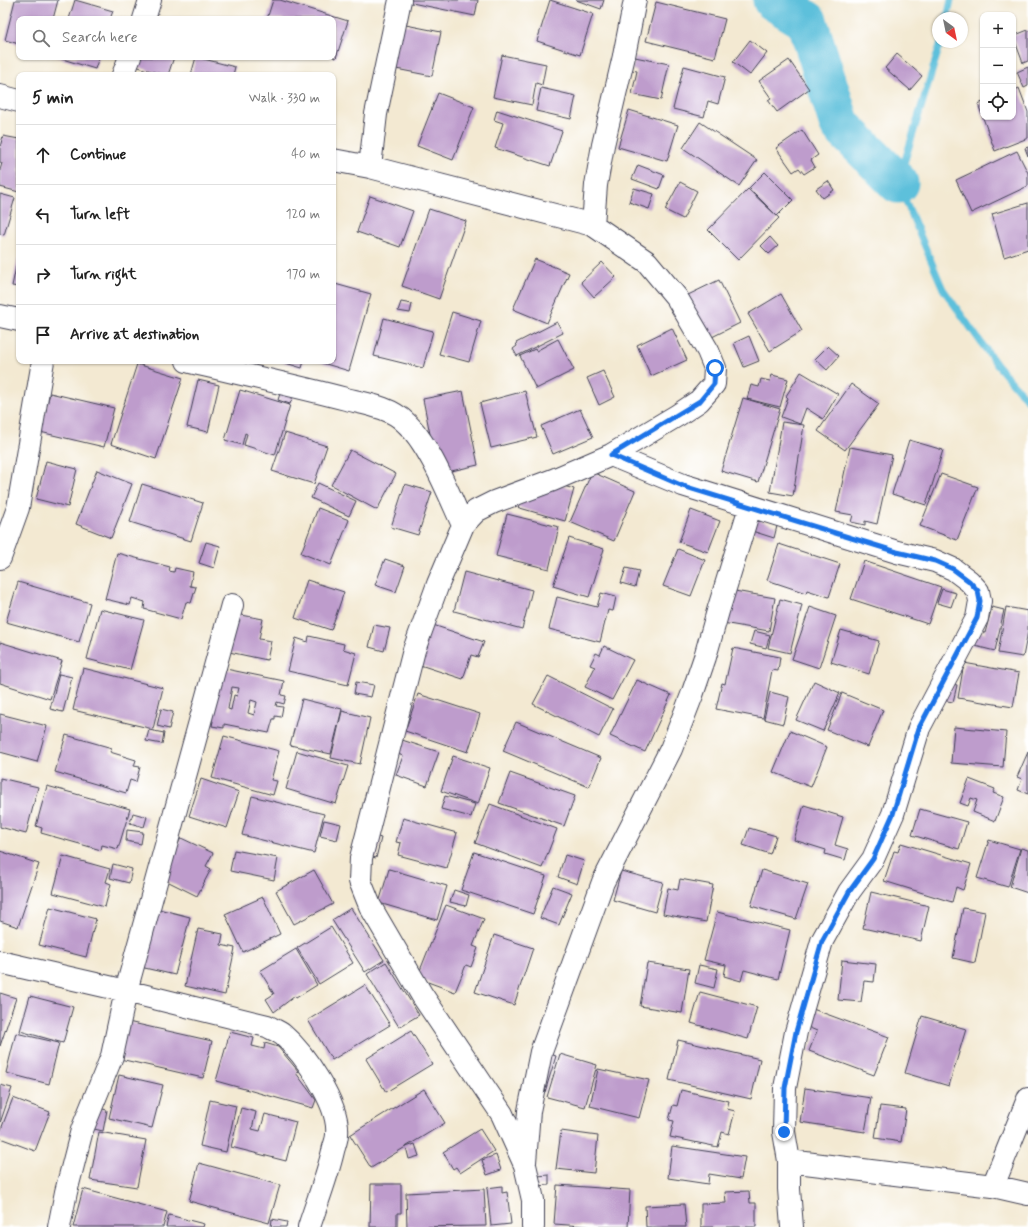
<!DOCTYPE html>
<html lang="en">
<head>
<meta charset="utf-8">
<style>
  body { margin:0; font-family:Mynerve,sans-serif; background:#f2f2f2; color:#222 }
  .controls { position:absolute; right:12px; top:12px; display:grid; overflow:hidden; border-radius:8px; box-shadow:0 1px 3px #0004 }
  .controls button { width:36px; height:36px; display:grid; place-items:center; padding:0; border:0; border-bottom:1px solid #e0e0e0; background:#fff; color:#222; font:20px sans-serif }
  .compass { position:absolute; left:932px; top:12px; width:36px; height:36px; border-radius:50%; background:#fff; box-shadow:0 1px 3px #0004; rotate:147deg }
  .stop { position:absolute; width:12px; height:12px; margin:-9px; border:3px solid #1a73e8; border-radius:50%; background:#fff }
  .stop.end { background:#1a73e8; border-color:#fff; box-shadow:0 1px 4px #0008 }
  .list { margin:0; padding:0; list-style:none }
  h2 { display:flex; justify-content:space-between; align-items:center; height:52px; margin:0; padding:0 16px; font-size:17px }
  h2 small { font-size:13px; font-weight:400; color:#767676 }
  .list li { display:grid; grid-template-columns:26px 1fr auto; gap:12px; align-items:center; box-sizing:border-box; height:60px; padding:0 16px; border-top:1px solid #e0e0e0 }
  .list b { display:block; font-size:15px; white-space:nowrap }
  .list em { font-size:13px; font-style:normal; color:#767676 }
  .icon { flex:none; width:22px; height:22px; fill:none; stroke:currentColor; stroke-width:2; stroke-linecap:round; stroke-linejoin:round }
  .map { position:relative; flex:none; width:1028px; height:1227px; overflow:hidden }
  .search { position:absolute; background:#fff; box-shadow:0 1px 3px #0004; left:16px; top:16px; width:320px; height:44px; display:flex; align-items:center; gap:10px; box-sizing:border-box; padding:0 14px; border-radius:8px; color:#767676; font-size:15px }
  .panel { position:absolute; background:#fff; box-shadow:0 1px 3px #0004; left:16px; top:72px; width:320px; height:292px; border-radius:8px }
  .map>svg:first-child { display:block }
</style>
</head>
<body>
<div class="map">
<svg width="1028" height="1227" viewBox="0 0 1028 1227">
  <rect width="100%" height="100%" fill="#fff"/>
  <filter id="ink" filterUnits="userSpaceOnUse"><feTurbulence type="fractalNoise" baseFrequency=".025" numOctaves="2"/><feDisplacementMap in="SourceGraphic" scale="8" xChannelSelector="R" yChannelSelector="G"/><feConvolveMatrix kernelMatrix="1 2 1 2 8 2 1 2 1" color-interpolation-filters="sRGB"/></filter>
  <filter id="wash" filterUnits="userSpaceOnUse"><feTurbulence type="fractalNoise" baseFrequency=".012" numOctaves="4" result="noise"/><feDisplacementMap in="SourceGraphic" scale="16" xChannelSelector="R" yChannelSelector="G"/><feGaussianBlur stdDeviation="0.9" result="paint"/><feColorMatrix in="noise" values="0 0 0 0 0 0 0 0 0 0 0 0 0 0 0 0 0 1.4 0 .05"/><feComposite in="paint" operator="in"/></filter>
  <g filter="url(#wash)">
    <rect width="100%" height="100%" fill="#f3e9d2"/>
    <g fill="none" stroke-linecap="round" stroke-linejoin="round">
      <!-- stream -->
      <path stroke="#5dc0db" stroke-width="7" d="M947,18L951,0
        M941,42L898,183L943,289L997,365L1028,401"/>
      <!-- river -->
      <path stroke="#5dc0db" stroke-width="41" d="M773,0L807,21L840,125L898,183"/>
    </g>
    <g id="blocks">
      <!-- building -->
      <path fill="#be9ccc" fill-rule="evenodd" d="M15,0H58L53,19H19V44L5,40Z
        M75,0L113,11L110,19H69Z
        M273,0H280L348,21L336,58L333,57V19H267Z
        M407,0H478L475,16L407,2Z
        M550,0L593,14L580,55L537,41Z
        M576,0H604L601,9Z
        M656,2L725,19L715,58L646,41Z
        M401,24L441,32L432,76L391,68Z
        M1028,30V61L1023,63L1013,36Z
        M750,40L767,53L750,75L733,62Z
        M897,54L922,76L910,90L885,68Z
        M502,55L546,64L542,85L536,83L532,105L493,97Z
        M56,57H99L95,69Z
        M135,57H174L168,75H164L132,65Z
        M196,57L235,67L233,75H191Z
        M635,57L669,64L661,100L632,94L637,71L632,70Z
        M789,60L809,89L777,112L768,100L771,98L759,81Z
        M684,66L725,77L718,104L708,101L704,117L673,109Z
        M1028,67V86L1024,88L1017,72Z
        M541,88L576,96L571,119L536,111Z
        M1019,88L1028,112V138L995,151L978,104L983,102V117H1013V91Z
        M438,93L474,107L453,160L417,146Z
        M497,110L562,131L550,166L495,148L503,123L494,120Z
        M629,110L678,125L667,161L618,147Z
        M700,122L757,160L739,186L683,148Z
        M802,130L818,155L811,160L815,167L804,174L799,168L793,172L776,148Z
        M3,136L19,139V192L0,187V170L2,163L0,162V147Z
        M1028,147V156L1025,148Z
        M1017,151L1028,173V186L971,213L956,180Z
        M638,165L664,175L659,189L632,179Z
        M765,172L793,200L777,216L749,188Z
        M828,181L834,190L823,198L816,189Z
        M680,182L697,191L683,219L665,210Z
        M634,188L654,194L649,209L629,202Z
        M748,189L779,218L738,260L708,230Z
        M0,194L15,198L4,235L0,234Z
        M370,196L413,211L400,247L357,232Z
        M1028,203V249L1004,257L992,214Z
        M429,209L466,221L439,299L402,286Z
        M770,237L778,246L769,254L761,246Z
        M18,258H19V287L12,286Z
        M535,259L569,273L547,323L513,309Z
        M602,262L616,277L594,297L581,282Z
        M719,280L740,323L708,339L688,295Z
        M335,284L371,294L349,371L316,361H333V292Z
        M781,294L802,331L770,351L748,314Z
        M401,302L412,304L410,313L398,311Z
        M452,312L481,321L469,362L439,354Z
        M384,318L433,331L423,368L374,356Z
        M557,322L563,333L517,356L513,349L517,346L516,343Z
        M672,328L687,360L651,376L637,345Z
        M749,336L759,361L744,367L734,343Z
        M558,339L574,370L536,389L520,356L535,349L536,351Z
        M828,346L839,356L827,370L815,359Z
        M279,361H304L302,368Z
        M137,364L183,378L156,459L111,444Z
        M603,371L615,397L599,405L587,378Z
        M801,372L838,394L823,419L806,408L800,424L781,417L788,398L786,396Z
        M772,375L788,379L780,407L747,399L751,385L759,387L761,379L770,381Z
        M198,380L219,385L208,432L187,427Z
        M851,384L879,404L845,450L818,431Z
        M282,387L295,391L290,404L278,400Z
        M240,390L290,405L275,455L244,445L247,434L245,433L242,445L225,440Z
        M463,391L478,465L438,474L423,399Z
        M525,391L537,437L491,448L480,403Z
        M50,393L114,408L104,447L40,432Z
        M743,398L780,409L758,482L721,471Z
        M580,409L593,437L553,454L541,426Z
        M782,422L804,425L793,496L770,492Z
        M285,433L327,446L314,484L272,471Z
        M909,440L943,450L926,505L892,494Z
        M850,447L892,455L877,524L865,521V525L851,522L853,515L836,512Z
        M350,450L396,474L377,510L331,485Z
        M46,461L77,469L68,507L36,499Z
        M97,470L132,484L111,538L76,524Z
        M592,472L635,491L614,541L570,522Z
        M941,474L978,487L957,540L920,526Z
        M540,479L574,489L565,521L513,506Z
        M318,483L356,501L349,516L311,498Z
        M142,484L203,503L191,541L130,522Z
        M405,484L432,492L418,535L391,527Z
        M318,508L349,520L331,565L301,553Z
        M691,510L720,521L708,552L679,542Z
        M507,514L559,527L549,569L496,556Z
        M756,519L777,526L774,538L752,531Z
        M569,538L604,549L589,597L553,586Z
        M206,542L220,546L214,568L199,563Z
        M779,544L840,564L829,597L807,590L806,593L767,580Z
        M678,549L705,560L691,596L663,586Z
        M117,553L170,567L169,571L174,572L175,568L193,572L190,586L196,587L191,603L186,602L181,619L144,609L145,602L132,598L130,605L105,599Z
        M385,559L405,566L396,592L375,585Z
        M864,561L941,587L928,624L851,599Z
        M626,568L639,571L635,587L621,583Z
        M464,572L532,590L522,629L454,611Z
        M307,580L344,592L331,630L295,618Z
        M18,582L90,603L79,642L6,622Z
        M723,589L775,598L769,631L717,622Z
        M942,589L956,593L951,607L937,603Z
        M601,593L616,597L613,611L608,610L600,642L549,629L557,597L597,607Z
        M780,599L802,605L790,653L768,648Z
        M810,607L836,616L819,668L792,659Z
        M992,607L1004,610L995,651L963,643L980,632L985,633Z
        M1006,607L1028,611V631L1023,657L998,653Z
        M100,609L144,620L130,670L87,659Z
        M236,614L263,619L259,639L271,641L267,660L229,652Z
        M430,624L484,642L478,657L471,655L463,679L417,664Z
        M374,625L390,628L384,651L369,647Z
        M841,630L879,641L869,674L831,662Z
        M754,631L770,635L766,648L750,644Z
        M309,636L344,644L343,649L356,653L348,685L288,671L296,638L308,642Z
        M0,642L62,661L50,699L0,683Z
        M604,646L633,660L612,700L585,687L595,667L590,665L596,653L600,655Z
        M733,648L780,657L778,671L772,670L763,718L716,709L722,683L725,684Z
        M964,663L1019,673L1013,707L958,698Z
        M83,668L163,688L153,729L73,710Z
        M221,668L284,681L281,695L286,696L284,704L277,702L276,706L283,707L281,717L275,716V719H273L269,733L224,724V728L212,726L213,721L210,720ZM232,687L239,688L237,696L234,695L231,710L228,709ZM251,700L257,702L254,715L248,713Z
        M59,674L72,677L63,712L50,709Z
        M548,676L613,709L599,737L533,704Z
        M637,680L671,695L645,752L610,736Z
        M814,681L840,693L823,731L796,720Z
        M940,681L957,685L953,702L936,699Z
        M356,682L374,685L371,697L354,694Z
        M770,692L789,697L783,724L764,719Z
        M842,693L883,710L868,747L827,730Z
        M418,694L480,714L468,752L405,731Z
        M302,699L342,709L331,754L290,745Z
        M161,709L173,712L169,729L157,726Z
        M342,711L370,718L360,764L331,758Z
        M0,714L47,726L37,762L0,752Z
        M516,722L601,758L589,787L503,751Z
        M954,727L1006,732L1003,767L951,763Z
        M149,730L164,733L162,744L146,741Z
        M790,731L827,747L811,787L773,772Z
        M66,735L112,748L110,752L136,760L134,766L140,767L136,782L130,780L126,793L55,772Z
        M224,736L279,751L271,780L277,781L273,795L212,778Z
        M402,740L439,752L427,786L396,775L403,756L398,754Z
        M297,751L348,766L336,804L286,789Z
        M1028,752V794L1018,790L1022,779L1017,777Z
        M453,756L490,768L478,804L441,791Z
        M510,773L575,796L564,826L499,803Z
        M0,778L38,787L26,834L0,827Z
        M201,779L239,792L227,828L189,816Z
        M969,779L995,789L993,793L1004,797L995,821L973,812L977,800L971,798L968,806L960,803Z
        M47,786L130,809L118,849L102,845L101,850L41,833L42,828L36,826Z
        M252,796L324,814L314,853L242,835Z
        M445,796L475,804L471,817L441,809Z
        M490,804L557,829L542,868L475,843Z
        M804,805L843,817L835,845L848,849L845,860L825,854L826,850L794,840Z
        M920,809L967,822L959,849L912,835Z
        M133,813L147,817L144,827L130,823Z
        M403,818L457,833L447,868L398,855L401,843L396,842Z
        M324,820L341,824L337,840L320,836Z
        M749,828L776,836L770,854L743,845Z
        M127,830L143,832L141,844L126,841Z
        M363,833L381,838L376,858L357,853Z
        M181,838L213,853L206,866L211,869L197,896L161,878Z
        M989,840L1020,849L1008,887L977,878Z
        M901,843L971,864L963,890L956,887L952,902L884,881L894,851L898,852Z
        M1021,848L1028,850V893L1010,887Z
        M234,850L278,858L274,880L230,871Z
        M0,851L39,864L18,927L0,921Z
        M474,852L546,876L533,914L461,890Z
        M565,855L584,861L577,884L558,877Z
        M63,856L110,869L106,882L111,884L105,907L53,893Z
        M113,864L132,869L129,883L110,878Z
        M389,869L447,886L437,920L379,903Z
        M314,870L333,904L294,924L276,891Z
        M762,870L808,884L796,919L751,906Z
        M621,871L663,882L655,912L613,900Z
        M680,879L713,885L706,922L663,914L668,888L678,890Z
        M553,886L572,893L559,925L540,918Z
        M454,890L469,895L466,906L450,902Z
        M871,892L929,906L921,941L863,928Z
        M263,897L280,934L243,952L225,914Z
        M446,905L484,919L473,946L478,948L471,967L466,965L455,992L417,978Z
        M50,907L96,919L86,957L39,945Z
        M151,907L190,917L175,975L136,966Z
        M351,908L384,960L365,972L332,920Z
        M963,908L985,912L975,963L953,958Z
        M717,912L790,930L778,979L744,970L741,981L724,976L726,965L704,960Z
        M331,927L353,963L319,984L297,948Z
        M198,929L223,934L221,945L235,948L225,995L185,986Z
        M494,935L533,948L514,1005L475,992Z
        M296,949L317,985L296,998L295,996L274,1012L266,999L274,994L260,971Z
        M842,960L876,964L874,982L864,981L861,1002L838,1000Z
        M386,962L419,1015L399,1027L367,974Z
        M647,963L689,969L682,1013L640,1006Z
        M699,965L718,969L714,988L695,983Z
        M365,985L390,1025L332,1060L308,1020Z
        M700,992L757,1007L748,1039L691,1023Z
        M0,993L16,998L0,1046Z
        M30,996L73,1007L63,1043L20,1031Z
        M810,1008L889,1037L874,1075L809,1051L817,1031L803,1025Z
        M922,1016L966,1029L949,1086L905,1073Z
        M128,1022L212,1041L203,1078L120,1059Z
        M411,1031L432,1064L386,1092L366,1059Z
        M230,1032L254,1038L252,1046L264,1049L265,1043L278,1047L299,1072L296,1073L316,1100L313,1108L216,1081Z
        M16,1033L59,1043L49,1084L6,1073Z
        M678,1040L760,1059L751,1099L669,1080Z
        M540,1051L556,1056L545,1092L529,1087Z
        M560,1054L597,1065L585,1107L547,1097Z
        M598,1069L649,1080L639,1118L590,1106Z
        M119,1075L163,1085L152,1128L109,1118Z
        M0,1085L12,1088L0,1123Z
        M805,1088L871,1098L865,1132L800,1122Z
        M424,1089L445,1123L371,1168L350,1135Z
        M681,1090L729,1101L727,1109L735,1111L729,1134L722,1132L718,1147L670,1137L674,1121L669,1120L673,1105L677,1106Z
        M13,1098L50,1112L35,1151L0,1138V1132Z
        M210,1100L236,1106L226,1152L200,1146Z
        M90,1106L107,1110L103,1131L85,1127Z
        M880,1106L906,1109L901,1142L875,1138Z
        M241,1108L256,1112L252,1129L260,1131L265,1114L296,1122L286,1161L231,1147Z
        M480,1129L494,1151L460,1173L456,1167L453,1169L443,1152Z
        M561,1131L598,1136L594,1173L556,1169Z
        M99,1132L146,1140L137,1187L90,1180Z
        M415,1144L419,1156L409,1159L406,1147Z
        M672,1146L745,1157L741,1179L709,1174L708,1184L668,1178Z
        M496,1155L501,1170L487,1175L482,1160Z
        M199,1163L280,1185L269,1223L189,1201Z
        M549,1175V1185L537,1186V1176Z
        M371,1184H401V1213H397V1227H370Z
        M557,1185L630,1190L628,1227H597L554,1224Z
        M502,1186V1193L507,1192L511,1224L491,1226L487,1188Z
        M83,1189L167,1212L163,1227H73Z
        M484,1189L486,1226L407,1227L406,1193Z
        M749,1191L750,1203H756V1227H701V1204L726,1203L725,1192Z
        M684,1204L686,1227H646L645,1206Z
        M169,1215L204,1224L203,1227H166Z
        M272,1219L287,1222L286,1227H271Z"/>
    </g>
  </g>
  <g filter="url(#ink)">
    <use href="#blocks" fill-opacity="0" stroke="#414052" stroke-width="1"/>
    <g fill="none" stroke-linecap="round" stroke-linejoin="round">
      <!-- minor casing -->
      <g stroke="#414052" stroke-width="24">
        <path id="minor" d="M144,19L150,0
          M123,75L130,57
          M0,96L19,101
          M333,160L370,167L593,225L647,262L677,298L708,351L715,368L714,384L699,401L678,415L611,455L553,480L494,502L476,511L463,525L438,584L414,650L361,858L360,881L370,906L422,995L502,1114L525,1165L533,1200V1227
          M370,167L376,114L400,0
          M593,225L596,185L603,145L624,56L635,0
          M0,316L19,320
          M187,361C240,374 293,385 346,399C366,404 390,407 405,422C429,443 449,495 463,525
          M611,455L683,485L897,552L935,561L953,569L969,581L978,591L980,601L977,618L919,728L893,814L873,859L849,892L822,941L796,1032L785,1088L784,1132L789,1161V1189L792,1227
          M0,558L18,508L43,361
          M0,962L126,991L267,1026C272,1029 278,1031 283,1035C304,1053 340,1105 337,1134C337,1140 334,1146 333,1151C327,1177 317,1202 309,1227
          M789,1161L993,1186L1028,1194
          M525,1162L529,1111L541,1052L603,882L671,749L692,695L705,657L718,611L750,507
          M993,1186L1028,1099
          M59,1227L66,1192L82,1130L112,1056L126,991L232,605"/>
      </g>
      <!-- minor -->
      <use href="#minor" stroke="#fff" stroke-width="22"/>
    </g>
  </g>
  <g fill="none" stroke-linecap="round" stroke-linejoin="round" filter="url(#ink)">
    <!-- route -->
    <path stroke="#1a73e8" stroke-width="5" d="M715,368L714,384L700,401L611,455L683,486L897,552L935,561L953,569L969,581L978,591L980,601L977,618L919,728L893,814L873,859L849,892L822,941L796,1032L785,1088L784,1132"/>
  </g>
</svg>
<div class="controls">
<button>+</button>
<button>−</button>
<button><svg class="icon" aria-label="locate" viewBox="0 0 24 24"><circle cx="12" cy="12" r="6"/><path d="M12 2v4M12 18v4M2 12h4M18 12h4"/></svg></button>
</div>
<svg class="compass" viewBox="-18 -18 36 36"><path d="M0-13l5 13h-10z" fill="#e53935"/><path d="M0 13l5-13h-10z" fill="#767676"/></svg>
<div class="stop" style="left:715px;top:368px"></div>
<div class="stop end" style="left:784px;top:1132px"></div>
<div class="search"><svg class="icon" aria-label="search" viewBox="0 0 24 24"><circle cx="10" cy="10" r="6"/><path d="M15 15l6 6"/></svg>Search here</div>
<section class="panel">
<h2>5 min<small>Walk · 330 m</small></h2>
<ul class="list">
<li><svg class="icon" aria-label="ahead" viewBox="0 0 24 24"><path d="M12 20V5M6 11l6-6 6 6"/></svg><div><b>Continue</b></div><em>40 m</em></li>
<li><svg class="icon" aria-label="left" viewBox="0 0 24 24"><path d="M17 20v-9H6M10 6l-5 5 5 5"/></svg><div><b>Turn left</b></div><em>120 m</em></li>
<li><svg class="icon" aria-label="right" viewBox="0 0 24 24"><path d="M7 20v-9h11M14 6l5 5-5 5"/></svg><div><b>Turn right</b></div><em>170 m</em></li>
<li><svg class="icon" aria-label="arrive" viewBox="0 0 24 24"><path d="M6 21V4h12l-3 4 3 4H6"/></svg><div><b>Arrive at destination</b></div></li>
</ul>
</section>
</div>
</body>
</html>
